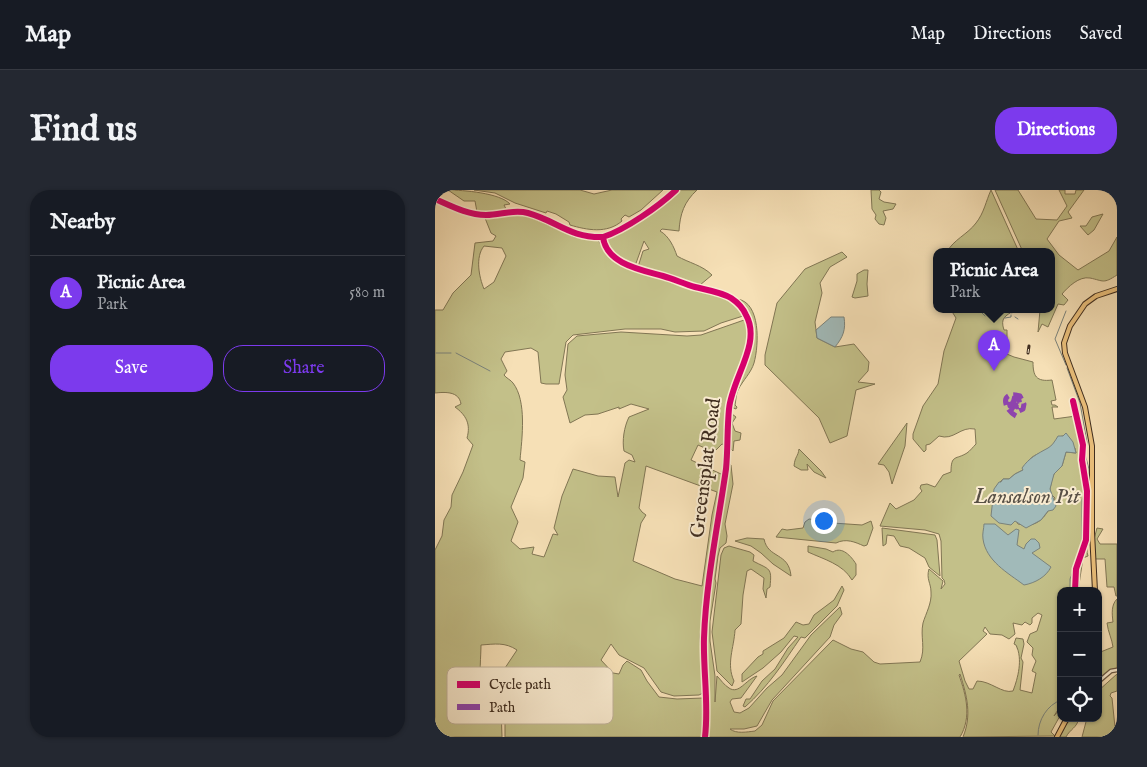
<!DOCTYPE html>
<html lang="en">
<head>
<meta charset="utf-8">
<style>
  body { margin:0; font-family:"IM FELL English",serif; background:#242831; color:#f1f3f6 }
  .controls { position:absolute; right:15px; bottom:15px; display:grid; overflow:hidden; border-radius:10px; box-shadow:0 1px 4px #0004 }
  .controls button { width:45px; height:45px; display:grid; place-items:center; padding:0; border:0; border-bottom:1px solid #363941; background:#171b24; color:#f1f3f6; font:25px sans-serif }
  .you { position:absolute; left:388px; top:330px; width:18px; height:18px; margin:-12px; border:4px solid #fff; border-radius:50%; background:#1a73e8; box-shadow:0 0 0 8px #1a73e833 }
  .badge { display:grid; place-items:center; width:32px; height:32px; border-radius:50%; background:#7c3aed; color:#fff; font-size:16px; font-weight:700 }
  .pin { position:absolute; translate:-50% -41px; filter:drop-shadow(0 1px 2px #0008) }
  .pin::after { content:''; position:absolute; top:26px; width:18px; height:15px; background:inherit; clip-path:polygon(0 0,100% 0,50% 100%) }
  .popup { position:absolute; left:498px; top:58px; width:122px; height:65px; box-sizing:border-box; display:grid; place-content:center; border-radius:10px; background:#171b24; filter:drop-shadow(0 1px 4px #0005); font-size:16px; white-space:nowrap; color:#9ea1a6 }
  .popup b { font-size:19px; color:#f1f3f6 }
  .popup::after { content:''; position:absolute; left:50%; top:100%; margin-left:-10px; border:10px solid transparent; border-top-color:#171b24 }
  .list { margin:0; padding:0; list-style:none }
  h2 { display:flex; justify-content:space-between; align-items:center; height:65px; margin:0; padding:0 20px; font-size:21px }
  h2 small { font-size:16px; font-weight:400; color:#9ea1a6 }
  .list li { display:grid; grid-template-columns:32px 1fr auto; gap:15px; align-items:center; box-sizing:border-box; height:75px; padding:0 20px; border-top:1px solid #363941 }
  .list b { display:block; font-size:19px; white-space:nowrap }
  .list p { margin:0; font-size:16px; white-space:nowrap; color:#9ea1a6 }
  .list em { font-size:16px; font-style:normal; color:#9ea1a6 }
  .actions { display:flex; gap:10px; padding:15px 20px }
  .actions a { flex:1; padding:11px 0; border:1px solid #7c3aed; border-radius:20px; text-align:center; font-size:18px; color:#7c3aed }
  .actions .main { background:#7c3aed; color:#fff }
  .icon { flex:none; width:28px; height:28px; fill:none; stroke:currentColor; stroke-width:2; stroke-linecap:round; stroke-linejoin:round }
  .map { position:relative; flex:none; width:682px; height:547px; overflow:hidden; border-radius:20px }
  header { display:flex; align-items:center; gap:30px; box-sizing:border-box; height:70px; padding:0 25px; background:#171b24; border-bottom:1px solid #363941 }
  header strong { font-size:24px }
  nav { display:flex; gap:28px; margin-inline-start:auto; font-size:18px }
  .intro { display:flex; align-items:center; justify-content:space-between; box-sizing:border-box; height:120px; padding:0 30px }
  h1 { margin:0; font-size:35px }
  .button { padding:12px 22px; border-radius:20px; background:#7c3aed; color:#fff; font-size:18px; font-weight:700 }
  main { display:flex; gap:30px; padding:0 30px }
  aside { flex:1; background:#171b24; border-radius:20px; box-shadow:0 1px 4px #0004 }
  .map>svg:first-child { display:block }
</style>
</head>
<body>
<header>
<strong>Map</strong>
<nav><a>Map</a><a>Directions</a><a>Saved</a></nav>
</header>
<div class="intro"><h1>Find us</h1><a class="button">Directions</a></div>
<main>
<aside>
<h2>Nearby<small></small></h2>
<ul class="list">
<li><span class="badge">A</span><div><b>Picnic Area</b><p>Park</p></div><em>580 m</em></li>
</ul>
<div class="actions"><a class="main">Save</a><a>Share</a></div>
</aside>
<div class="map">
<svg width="682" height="547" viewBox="0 0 682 547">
  <rect width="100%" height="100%" fill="#f6e0b6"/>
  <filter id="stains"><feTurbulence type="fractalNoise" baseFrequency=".004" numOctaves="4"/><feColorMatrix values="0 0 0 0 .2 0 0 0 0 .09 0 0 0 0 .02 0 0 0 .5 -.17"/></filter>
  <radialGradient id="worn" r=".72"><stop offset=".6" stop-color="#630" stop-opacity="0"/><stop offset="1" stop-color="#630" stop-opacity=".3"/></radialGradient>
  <!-- green -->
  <path fill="#c3c089" stroke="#817654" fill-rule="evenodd" d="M13,0C28,0 65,3 75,14L69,15L71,19L53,23L42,22L40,11H29Z
    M39,0H145L159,4L177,0H228L206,20L194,27L190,25L186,29L187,31C172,44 152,40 135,35L134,32L121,24L112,21L111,23L80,13L60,3Z
    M242,0H262C249,12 245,24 244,41L227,39L225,41C234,46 239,57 242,66C254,73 267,75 277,85L265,95L203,77L208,61L214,59L209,51L200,76C188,70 174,65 172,51C175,45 182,44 188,40C207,29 226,15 242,0Z
    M436,0H444L446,2L444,9L449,12L461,14L458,19L448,21L451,28L449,35L444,34L440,29L441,25L437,19Z
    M556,0L584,62H512C518,50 533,44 541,33C549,23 551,11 556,0Z
    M560,0H583L601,29L622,30L632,16L624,0H630V4H640L641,0H649L633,22L637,28L624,31L612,49L624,65L643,80L674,61L682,47V85C668,94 669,91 655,88C644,86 633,97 627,104L633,110L629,115L623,114L613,137L607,134L603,142L605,120H616V62H588Z
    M87,23L140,47L163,50L172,65L187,75L200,81L294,109L300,114L309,125L308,126L286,133L269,141L240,142L226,139H190L138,145L131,152L124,194H111L106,193L103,162L96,158L70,162L66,169L72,181L69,185C71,188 76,190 78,193C92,211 87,248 85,270L90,272L88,288L76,317L83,332L76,351L85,359L99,357L97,364L109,367L118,344L123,345L119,338L127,306L138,279L163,286L180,287L183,307L190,273L194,270L200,272L197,265L189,261C187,251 189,237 194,227L214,219L196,214L184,219V217L163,224L150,225L135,233L128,207L132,200L130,185L133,154L142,146L186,142L252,146L266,145L312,129C319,155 305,169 298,193C291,213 288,234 290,255L287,254L279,262L263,255L256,270L286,284L287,281H290L270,398L265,447L268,503L264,505L239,506L226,502L209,478L184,465L176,454L166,470L178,483L184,484L188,475L192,471L206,480L212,491L224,507L242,509L268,508V547H70V521L76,511L73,509L67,479L70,478L82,460C70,452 60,454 46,455C46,464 44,488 46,495L43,499H53L57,520L66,517L67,547H0V360L7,346L9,330L16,317L17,305L28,282L38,255L32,248C36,234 31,225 20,217L26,214C24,201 10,202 0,203V120H8L18,103L36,85L40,53L58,51L61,46L56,43L50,28ZM49,56L67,58L71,66L59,92L49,99C44,87 40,67 49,56ZM211,276L282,302L277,325L267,396L240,389L198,371L206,333L211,325L207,322L204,318Z
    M668,24L659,40L653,45L645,36H651L657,27Z
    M407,62L412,67L395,77L385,93L387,103L380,132L382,148L400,157L419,154L434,172L433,181L423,192L440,194L421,200L412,246L395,253L384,228L330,175V165L342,113L370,79Z
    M429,80H433L432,94L433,106L420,108L417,107L422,91V84Z
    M302,109C326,112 324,155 319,173C316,183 308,190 303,200C301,204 301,210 300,215L302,217L301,219L296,217C297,211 298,204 300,198C311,164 334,140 302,109Z
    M516,120H580C570,126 565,128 569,140H572V149L569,148V145L564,146V149L570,153L567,162L579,167L598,172C598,186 601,192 617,190L621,210L616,211L617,215H620L623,217H617L619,229L641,226C643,236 646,245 648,256C649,262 646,269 648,275C650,279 655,284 656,289C658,298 649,302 648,310C646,317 653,322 653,328C654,339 650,358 653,366L648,368L643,401H626V515L619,526L626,518V524L616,542L620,546L528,547C537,525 532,506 525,484L524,485C531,505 537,527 525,547H272L270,448L280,356L295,274L296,275L298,294L290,334L292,346L291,353L285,358L283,366L280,389L281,393L275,431V451L280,486V512L282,486C286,490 289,495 294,498C304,505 311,489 322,486L306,508L297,509L295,512L299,522L305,523L314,518L332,498L347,485L376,445L405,417L407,424L399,435L395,447L337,510L322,536L309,539H295C301,544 312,542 320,541L327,535L338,511L398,450L416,459L428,462L439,472L445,474L485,472C491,458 485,447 488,433C491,423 497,413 496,402C496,393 491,389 494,379L508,391L506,399L510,394L509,390L507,388L506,351L504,344L490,340L445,336L455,313L461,319L479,310L487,301L485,298L486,295L492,294L500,297L508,285L516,282C516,264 521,270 532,263C535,261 538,257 541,254L540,239C525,236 519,251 504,246L495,254L491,255V260L489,262L478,249V244L488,216L503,194L509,161L521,128ZM628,246L640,258L641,263L631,262L627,276L619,284L617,289L615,299L616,304L620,308C611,326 604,339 583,334L561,296L568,289H574L580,284L588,280C597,260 605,267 616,257C619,254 621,250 623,247ZM603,423L607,425L602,441L595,444L592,452L598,458L597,465L601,471L597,481L601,483L597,503L585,500L588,472L586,468L589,454L588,449L581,448L579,454L581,455C588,469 583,488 578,501C567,504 556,491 542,491L538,499H534L530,491L524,471L552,444L548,441L550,437L555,444L567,445L574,449L580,444L578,433L587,435L590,432L595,435L597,433V428Z
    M297,224L301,227L297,233L300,241L306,243L305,250L299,251L298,261L296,259L295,226Z
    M472,233L470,256L457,294L454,282L449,275L443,274Z
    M364,259L386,281L391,288L379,282L372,274L373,280H366L359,276C360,266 363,267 364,259Z
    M374,329L383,330V332L427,335L436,331L438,338L432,355L429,356C420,352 411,348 401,353L341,347L347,339L352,340L368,338L370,332Z
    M447,338L500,345L502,350L505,386L494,377L490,368L474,358L465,356L459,346L452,345L451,354L448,356Z
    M662,338L668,339L662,349L665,354H682V406H681L679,397H672L670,369H659L658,353Z
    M312,348L329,349C333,369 354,362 356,386L338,374L326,363L316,356L300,351Z
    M294,356L315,362L319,365L318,371C335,380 337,377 335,397L332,399L331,408L328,399L329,388L316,379L312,381L308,405L306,434L300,440C299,458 291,474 299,491L297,496L282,481L277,442L286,365L289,358Z
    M373,356L391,359L398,362C407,356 416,366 421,374V385L417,390C408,374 388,369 373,362Z
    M407,396L409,400L402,416L370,448L366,447C349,472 333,497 310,517L308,516L311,509H315L327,491L340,479L353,458L363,447L359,446L346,462L328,478L307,492V484L323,467L328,464V461L349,448L361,432L368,435L374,434L379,425L399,410Z
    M682,409V478L675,480L663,489V463L678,457C677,449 673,442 672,433L678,432C677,424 676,415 682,409Z
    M682,484V501L676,503L675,506L677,508L681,547H647L652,528H663V501Z
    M638,528H644C642,538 635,539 631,547H623L631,534Z"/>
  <!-- water -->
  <path fill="#a1bab9" stroke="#7a827b" d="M396,127H409C411,140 408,147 400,157L382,148L381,140Z
    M631,243L638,252L641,263L631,262L627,276L619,284L615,299L621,316L618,320L613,321L606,330L591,338L580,331L576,335L564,333L556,326L559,299L564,292H566L568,289H574L580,284L588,280L587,278C594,268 602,264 613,258C617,256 620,251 623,246H628Z
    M549,334H560L573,345L581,339L584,340L582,355L589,359L591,354L596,349H600L604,353L605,358L597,363L616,377C611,387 600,393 589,395C573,383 551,371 548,349C547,344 549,338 549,334Z"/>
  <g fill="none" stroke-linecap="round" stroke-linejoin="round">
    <!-- stream -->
    <path stroke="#7a827b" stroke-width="1" d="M545,120V121L550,126
      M577,123L581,120
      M580,127L583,129
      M570,128L576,127V125
      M1,163H16
      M21,163L55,181
      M631,175L620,149L631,121
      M632,178L645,213L652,252L650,264L654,279L653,296L647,310V353L643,362V370L635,389V401
      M603,545C603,530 612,515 626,510"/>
    <!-- minor casing -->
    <g stroke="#6d5a45" stroke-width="5">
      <path id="minor" d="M241,0C224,16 190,40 168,47C171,74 207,80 228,86C239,89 249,94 260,97C272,100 286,102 296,108C302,112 308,118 311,125C327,153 297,188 294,219C292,239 293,259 291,279C283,335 271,391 269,448C268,481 274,514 270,547
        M0,9C16,16 33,25 51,25C66,25 78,19 93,23C122,31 135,48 168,47
        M663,492L676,481L682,480"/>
    </g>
    <!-- major casing -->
    <g stroke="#3f2d1f" stroke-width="6">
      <path id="major" d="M660,401L657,342V256L650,217L630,163L629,153L635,136L650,114L661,106L682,99
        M622,547L632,528"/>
    </g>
    <!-- minor -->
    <use href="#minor" stroke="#f9ebd0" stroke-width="2.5"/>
    <!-- major -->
    <use href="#major" stroke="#ebc07b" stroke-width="4"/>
    <!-- rail casing -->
    <g stroke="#3f2d1f" stroke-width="3">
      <path id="rail" d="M593,163L594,156"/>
    </g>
    <!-- rail -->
    <use href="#rail" stroke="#f9ebd0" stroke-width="1" stroke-dasharray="4" stroke-linecap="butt"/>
    <!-- quiet -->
    <path stroke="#8e44ad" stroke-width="5" stroke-dasharray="10 5" stroke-linecap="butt" d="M581,226C567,218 566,200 585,206L589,214L588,219L584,221L575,216L574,212L576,208L584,210L585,216L582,217L578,212L581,210L582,214"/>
    <!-- cycleway casing -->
    <g stroke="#f9ebd0" stroke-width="9">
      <path id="cycleway" d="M241,0C224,16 190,40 168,47C171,74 207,80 228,86C239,89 249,94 260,97C272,100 286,102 296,108C302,112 308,118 311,125C327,153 297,188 294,219C292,239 293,259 291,279C283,335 271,391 269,448C268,481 274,514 270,547
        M0,9C16,16 33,25 51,25C66,25 78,19 93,23C122,31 135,48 168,47
        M638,211L648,255L647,270L652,301L651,350L641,379L640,401"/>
    </g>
    <!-- cycleway -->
    <use href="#cycleway" stroke="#d6006c" stroke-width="6"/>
  </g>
  <g text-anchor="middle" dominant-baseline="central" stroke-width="4" stroke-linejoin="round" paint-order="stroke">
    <!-- street labels -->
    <g font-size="20" fill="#3f2d1f" stroke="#f9ebd0">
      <text transform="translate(271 278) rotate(-83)">Greensplat Road</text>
    </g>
    <!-- water labels -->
    <g font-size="21" font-style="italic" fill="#585046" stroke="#f9ebd0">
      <text x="592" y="307">Lansalson Pit</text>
    </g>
  </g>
  <!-- legend -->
  <rect x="12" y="477" width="166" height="57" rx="8" fill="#f9ebd0" stroke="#c1b29b" stroke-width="1"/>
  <rect x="22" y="491" width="23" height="7" fill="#d6006c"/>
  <rect x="22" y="514" width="23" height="6" fill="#8e44ad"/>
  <g font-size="14" fill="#3f2d1f">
    <text x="54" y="499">Cycle path</text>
    <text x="54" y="522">Path</text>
  </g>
  <rect width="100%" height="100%" filter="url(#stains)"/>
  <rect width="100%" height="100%" fill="url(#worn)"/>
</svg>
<div class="controls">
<button>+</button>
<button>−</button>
<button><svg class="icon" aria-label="locate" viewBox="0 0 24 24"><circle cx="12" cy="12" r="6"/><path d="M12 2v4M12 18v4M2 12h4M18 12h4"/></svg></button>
</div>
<div class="you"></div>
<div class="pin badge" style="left:559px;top:181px">A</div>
<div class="popup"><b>Picnic Area</b>Park</div>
</div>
</main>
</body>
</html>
